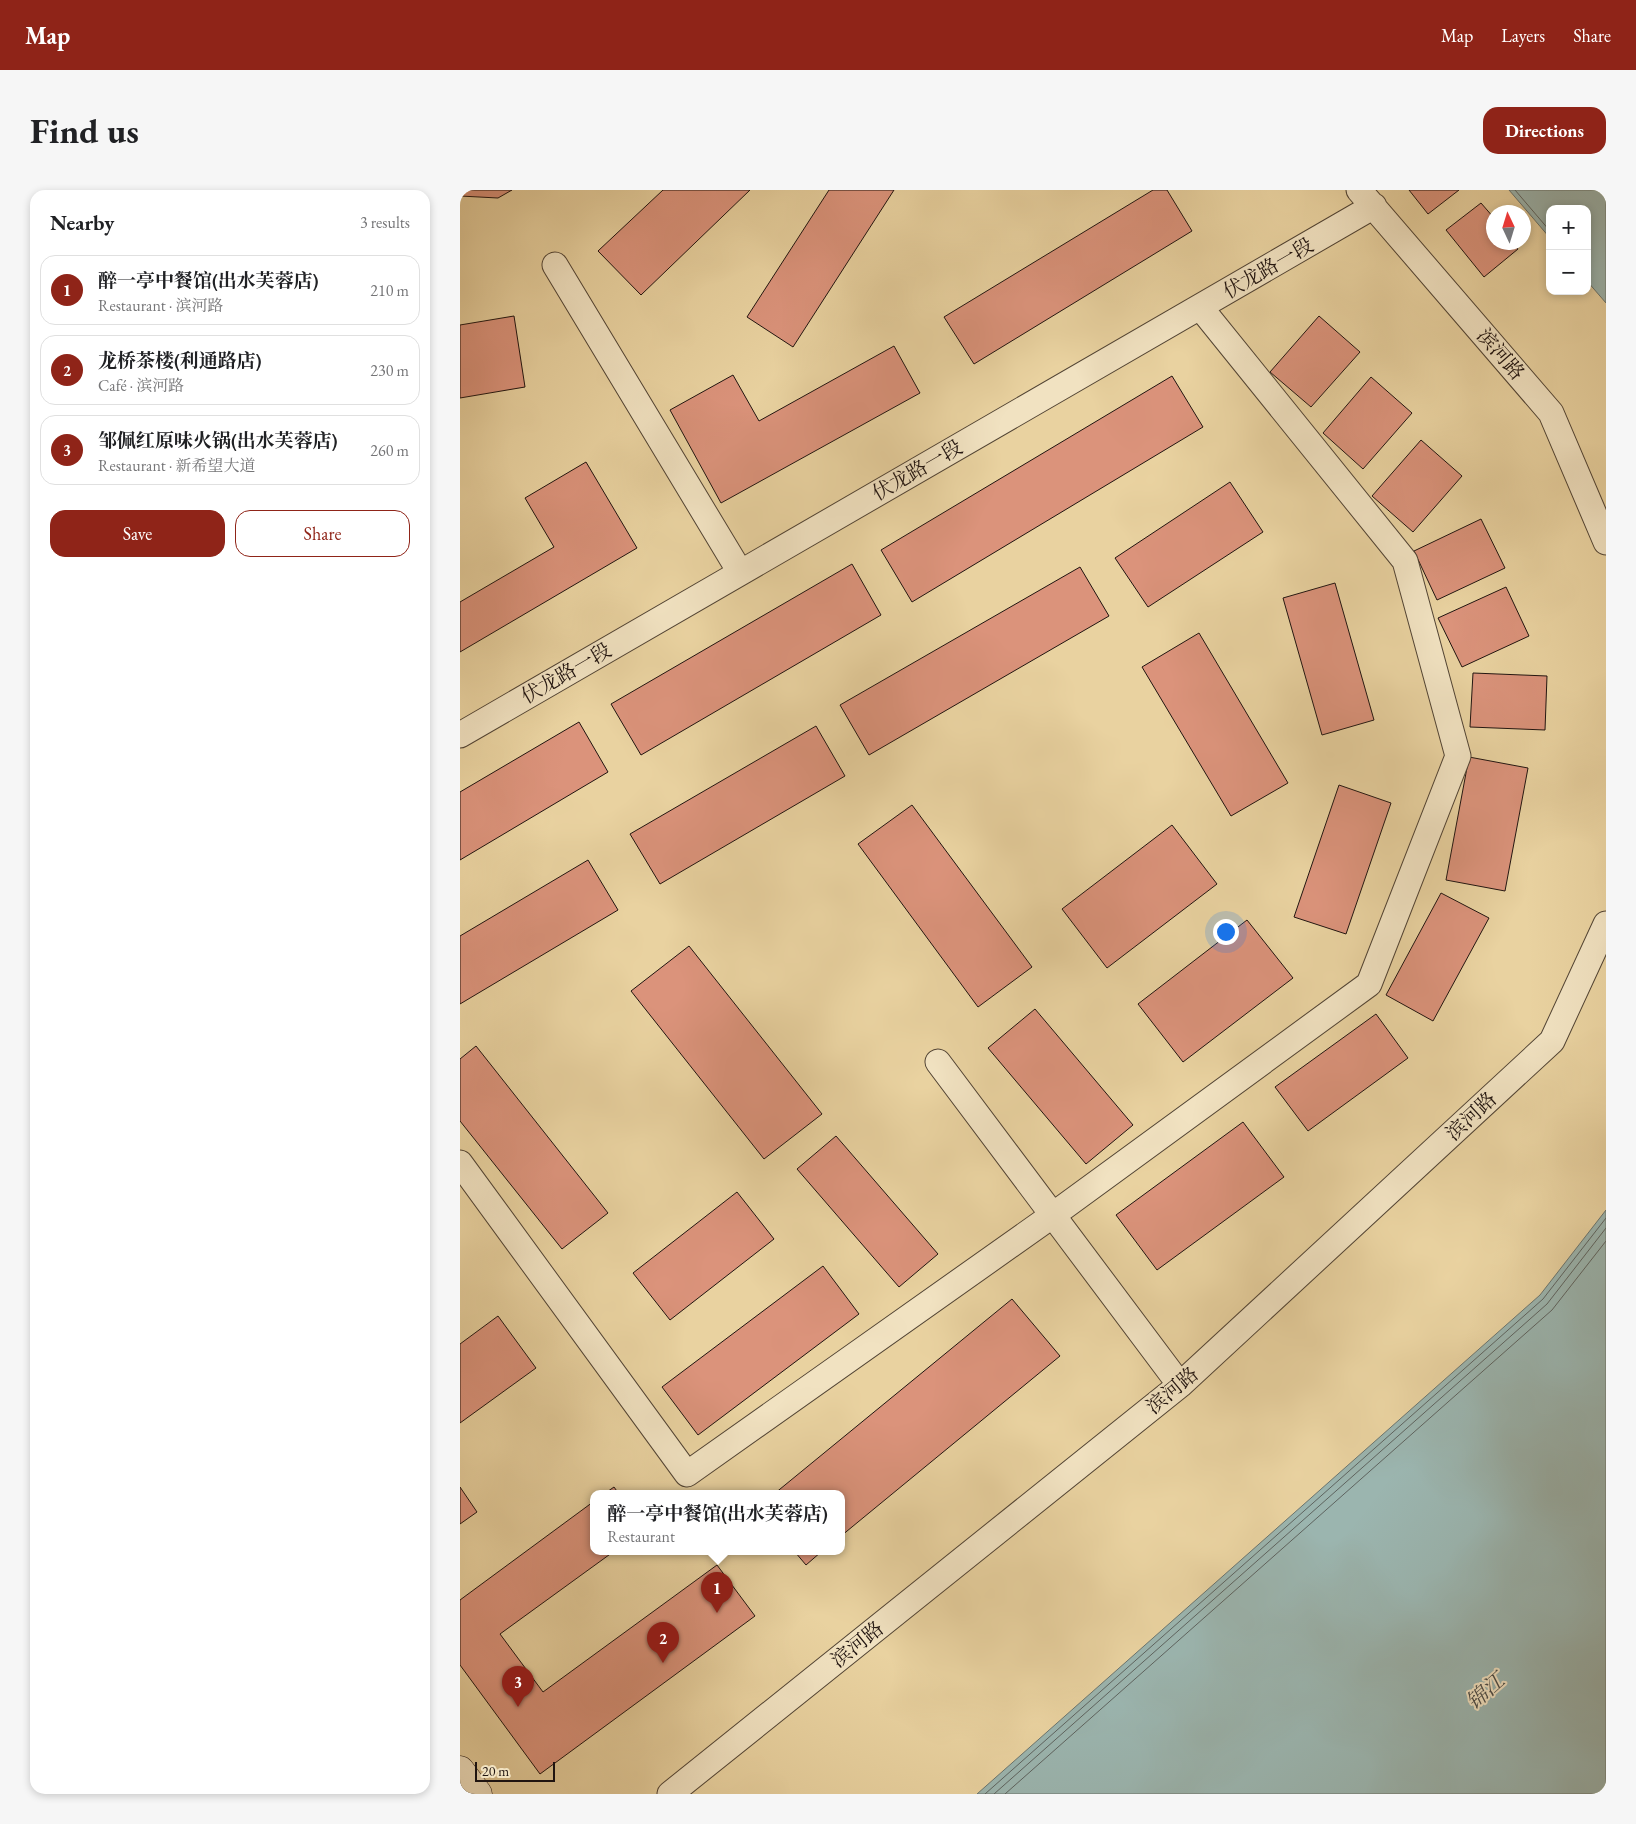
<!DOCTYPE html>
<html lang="en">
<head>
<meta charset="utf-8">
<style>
  body { margin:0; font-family:"EB Garamond","Noto Serif SC",serif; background:#f6f6f6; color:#202124 }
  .controls { position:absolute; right:15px; top:15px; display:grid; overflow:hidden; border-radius:10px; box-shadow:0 2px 8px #0003 }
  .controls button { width:45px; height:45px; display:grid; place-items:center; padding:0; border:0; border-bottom:1px solid #e0e0e0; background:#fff; color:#202124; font:25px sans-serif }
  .compass { position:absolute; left:1026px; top:15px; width:45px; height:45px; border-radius:50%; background:#fff; box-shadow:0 2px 8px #0003; rotate:356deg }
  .scale { position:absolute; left:15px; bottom:12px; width:80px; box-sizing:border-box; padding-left:5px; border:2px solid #201410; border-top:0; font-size:14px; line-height:18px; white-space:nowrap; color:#201410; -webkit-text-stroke:4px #f1e2c1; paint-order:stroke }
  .you { position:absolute; left:765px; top:741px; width:18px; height:18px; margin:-12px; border:4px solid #fff; border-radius:50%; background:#1a73e8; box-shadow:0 0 0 8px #1a73e833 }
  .badge { display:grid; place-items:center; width:32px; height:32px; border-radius:50%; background:#8f2418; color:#fff; font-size:16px; font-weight:700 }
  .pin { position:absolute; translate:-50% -41px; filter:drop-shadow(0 1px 2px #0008) }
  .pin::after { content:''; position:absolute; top:26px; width:18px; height:15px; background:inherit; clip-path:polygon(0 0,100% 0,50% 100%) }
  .popup { position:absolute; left:130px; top:1300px; width:255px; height:65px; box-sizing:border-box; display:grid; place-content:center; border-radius:10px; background:#fff; filter:drop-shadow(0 1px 4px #0005); font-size:16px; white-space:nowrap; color:#757577 }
  .popup b { font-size:19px; color:#202124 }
  .popup::after { content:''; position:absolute; left:50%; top:100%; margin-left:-10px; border:10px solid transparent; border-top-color:#fff }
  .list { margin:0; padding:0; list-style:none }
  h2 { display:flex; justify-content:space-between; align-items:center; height:65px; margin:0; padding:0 20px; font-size:21px }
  h2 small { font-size:16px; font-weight:400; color:#757577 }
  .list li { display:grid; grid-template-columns:32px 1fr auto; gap:15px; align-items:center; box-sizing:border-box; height:70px; margin:0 10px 10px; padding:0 10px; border:1px solid #e0e0e0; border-radius:15px }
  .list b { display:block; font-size:19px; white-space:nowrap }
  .list p { margin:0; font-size:16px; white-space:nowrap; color:#757577 }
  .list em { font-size:16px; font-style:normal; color:#757577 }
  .actions { display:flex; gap:10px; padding:15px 20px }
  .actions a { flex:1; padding:11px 0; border:1px solid #8f2418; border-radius:15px; text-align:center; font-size:18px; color:#8f2418 }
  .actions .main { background:#8f2418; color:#fff }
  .map { position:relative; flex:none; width:1146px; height:1604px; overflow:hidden; border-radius:15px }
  header { display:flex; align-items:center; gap:30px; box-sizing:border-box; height:70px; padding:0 25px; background:#8f2418; color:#fff }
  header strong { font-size:24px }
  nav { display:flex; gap:28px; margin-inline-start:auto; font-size:18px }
  .intro { display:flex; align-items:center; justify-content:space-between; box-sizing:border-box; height:120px; padding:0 30px }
  h1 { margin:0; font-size:35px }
  .button { padding:12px 22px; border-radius:15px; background:#8f2418; color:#fff; font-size:18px; font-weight:700 }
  main { display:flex; gap:30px; padding:0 30px }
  aside { flex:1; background:#fff; border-radius:15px; box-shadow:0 2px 8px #0003 }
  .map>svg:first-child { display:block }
</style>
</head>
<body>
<header>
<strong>Map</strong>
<nav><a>Map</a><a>Layers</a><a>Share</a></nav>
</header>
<div class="intro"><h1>Find us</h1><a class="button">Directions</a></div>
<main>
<aside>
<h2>Nearby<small>3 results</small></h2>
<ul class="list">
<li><span class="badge">1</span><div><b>醉一亭中餐馆(出水芙蓉店)</b><p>Restaurant · 滨河路</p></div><em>210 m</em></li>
<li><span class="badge">2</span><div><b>龙桥茶楼(利通路店)</b><p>Café · 滨河路</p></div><em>230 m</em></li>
<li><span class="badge">3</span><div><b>邹佩红原味火锅(出水芙蓉店)</b><p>Restaurant · 新希望大道</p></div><em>260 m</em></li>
</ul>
<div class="actions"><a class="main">Save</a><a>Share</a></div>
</aside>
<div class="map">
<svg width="1146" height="1604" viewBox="0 0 1146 1604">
  <rect width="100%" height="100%" fill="#e9d2a0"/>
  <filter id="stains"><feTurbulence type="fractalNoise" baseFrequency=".004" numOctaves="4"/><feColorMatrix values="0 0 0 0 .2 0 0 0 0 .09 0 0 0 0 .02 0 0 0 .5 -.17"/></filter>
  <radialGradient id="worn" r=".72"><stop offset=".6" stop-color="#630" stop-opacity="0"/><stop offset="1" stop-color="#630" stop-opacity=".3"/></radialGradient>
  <!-- water -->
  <path fill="#9bb5af" stroke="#6a756f" d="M1049,0H1146V113L1127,91V19H1090V48Z
    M1146,1020V1604H517L1080,1105Z"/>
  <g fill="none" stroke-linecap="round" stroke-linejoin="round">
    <!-- shore -->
    <path stroke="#5e6460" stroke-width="1" d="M1055,0L1090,41
      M525,1604L1083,1109L1146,1028
      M534,1604L1087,1114L1146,1038
      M545,1604L1092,1120L1146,1051"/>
  </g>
  <!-- building -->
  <path fill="#db937b" stroke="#201410" d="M0,0H52L38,8L0,6Z
    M203,0H290L181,105L138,61Z
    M369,0H434L333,157L287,127Z
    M693,0H707L732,41L514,174L484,127Z
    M949,0H999L968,24Z
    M1021,13L1034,28V52H1053L1058,59L1024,87L986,40Z
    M54,126L65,197L0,208V135Z
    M859,126L900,162L851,217L810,182Z
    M434,156L460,203L261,313L210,220L273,185L299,231Z
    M712,186L743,237L452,412L421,360Z
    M911,187L952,223L903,279L863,243Z
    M961,250L1002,286L953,342L912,306Z
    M126,272L177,358L0,462V412L94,357L65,308Z
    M770,292L803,342L688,417L655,368Z
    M1021,329L1045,378L977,410L954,361Z
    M392,374L421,425L181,565L151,514Z
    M620,377L649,426L409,565L380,515Z
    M875,393L914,530L862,545L823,408Z
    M1046,397L1069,446L1002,477L978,428Z
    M739,443L828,593L771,626L682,477Z
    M1013,483L1087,486L1085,540L1010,537Z
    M119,532L148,582L0,670V602Z
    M356,536L385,586L200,694L170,644Z
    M1009,567L1068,578L1045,701L986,690Z
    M879,595L931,613L886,744L834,727Z
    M452,615L572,777L518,817L398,654Z
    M712,635L757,694L647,778L602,719Z
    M128,670L158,720L0,814V746Z
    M981,703L1029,728L973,831L926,805Z
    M787,730L833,788L723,872L678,814Z
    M229,756L362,924L304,969L171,801Z
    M575,819L673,935L626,974L528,858Z
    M916,824L948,868L848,941L815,897Z
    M16,856L148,1023L102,1059L0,931V869Z
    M783,932L824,987L697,1080L656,1025Z
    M376,946L478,1064L439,1097L337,979Z
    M277,1002L314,1049L210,1130L173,1083Z
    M363,1076L399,1124L238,1245L202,1197Z
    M552,1109L600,1166L381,1346V1304H314Z
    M38,1126L76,1178L0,1233V1154Z
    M0,1297L17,1322L0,1334Z
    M154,1297L159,1304H144Z
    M133,1312V1362H153L40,1444L83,1502L257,1375L295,1426L80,1584L0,1475V1410Z
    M335,1362H361L346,1375Z"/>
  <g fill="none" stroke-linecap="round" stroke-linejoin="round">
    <!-- street casing -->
    <g stroke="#524434" stroke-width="27">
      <path id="street" d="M899,0L1091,223L1146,352
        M95,75L280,382
        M0,545L914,16
        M478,872L720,1195
        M0,973L227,1284L593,1025L909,794L998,566L945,371L740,117
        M210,1604L720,1195L1092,851L1146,734"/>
    </g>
    <!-- secondary casing -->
    <g stroke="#201410" stroke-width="29">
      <path id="secondary" d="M0,1580L18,1604"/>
    </g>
    <!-- street -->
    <use href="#street" stroke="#f1e2c1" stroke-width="25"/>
    <!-- secondary -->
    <use href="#secondary" stroke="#f1e2c1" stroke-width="28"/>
  </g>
  <g text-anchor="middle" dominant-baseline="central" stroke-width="4" stroke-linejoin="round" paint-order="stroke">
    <!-- street labels -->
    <g font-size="20" fill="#201410" stroke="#f1e2c1">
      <text transform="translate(808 78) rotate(-30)">伏龙路一段</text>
      <text transform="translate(1041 164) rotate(49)">滨河路</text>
      <text transform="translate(457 280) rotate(-30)">伏龙路一段</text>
      <text transform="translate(106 483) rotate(-30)">伏龙路一段</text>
      <text transform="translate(1011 926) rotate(-43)">滨河路</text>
      <text transform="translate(712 1200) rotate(-40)">滨河路</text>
      <text transform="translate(397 1454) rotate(-39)">滨河路</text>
    </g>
    <!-- water labels -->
    <g font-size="21" font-style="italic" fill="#4b4c48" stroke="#f1e2c1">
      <text transform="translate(1025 1501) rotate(-41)">锦江</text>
    </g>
  </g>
  <rect width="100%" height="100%" filter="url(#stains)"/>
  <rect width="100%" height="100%" fill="url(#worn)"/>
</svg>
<div class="controls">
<button>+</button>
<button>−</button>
</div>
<svg class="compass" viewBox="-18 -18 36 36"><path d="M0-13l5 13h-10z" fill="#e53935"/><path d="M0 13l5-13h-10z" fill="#757577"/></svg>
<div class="scale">20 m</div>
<div class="you"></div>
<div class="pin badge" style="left:257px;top:1423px">1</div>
<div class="popup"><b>醉一亭中餐馆(出水芙蓉店)</b>Restaurant</div>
<div class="pin badge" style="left:203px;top:1473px">2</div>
<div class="pin badge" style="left:58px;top:1517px">3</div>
</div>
</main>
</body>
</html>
